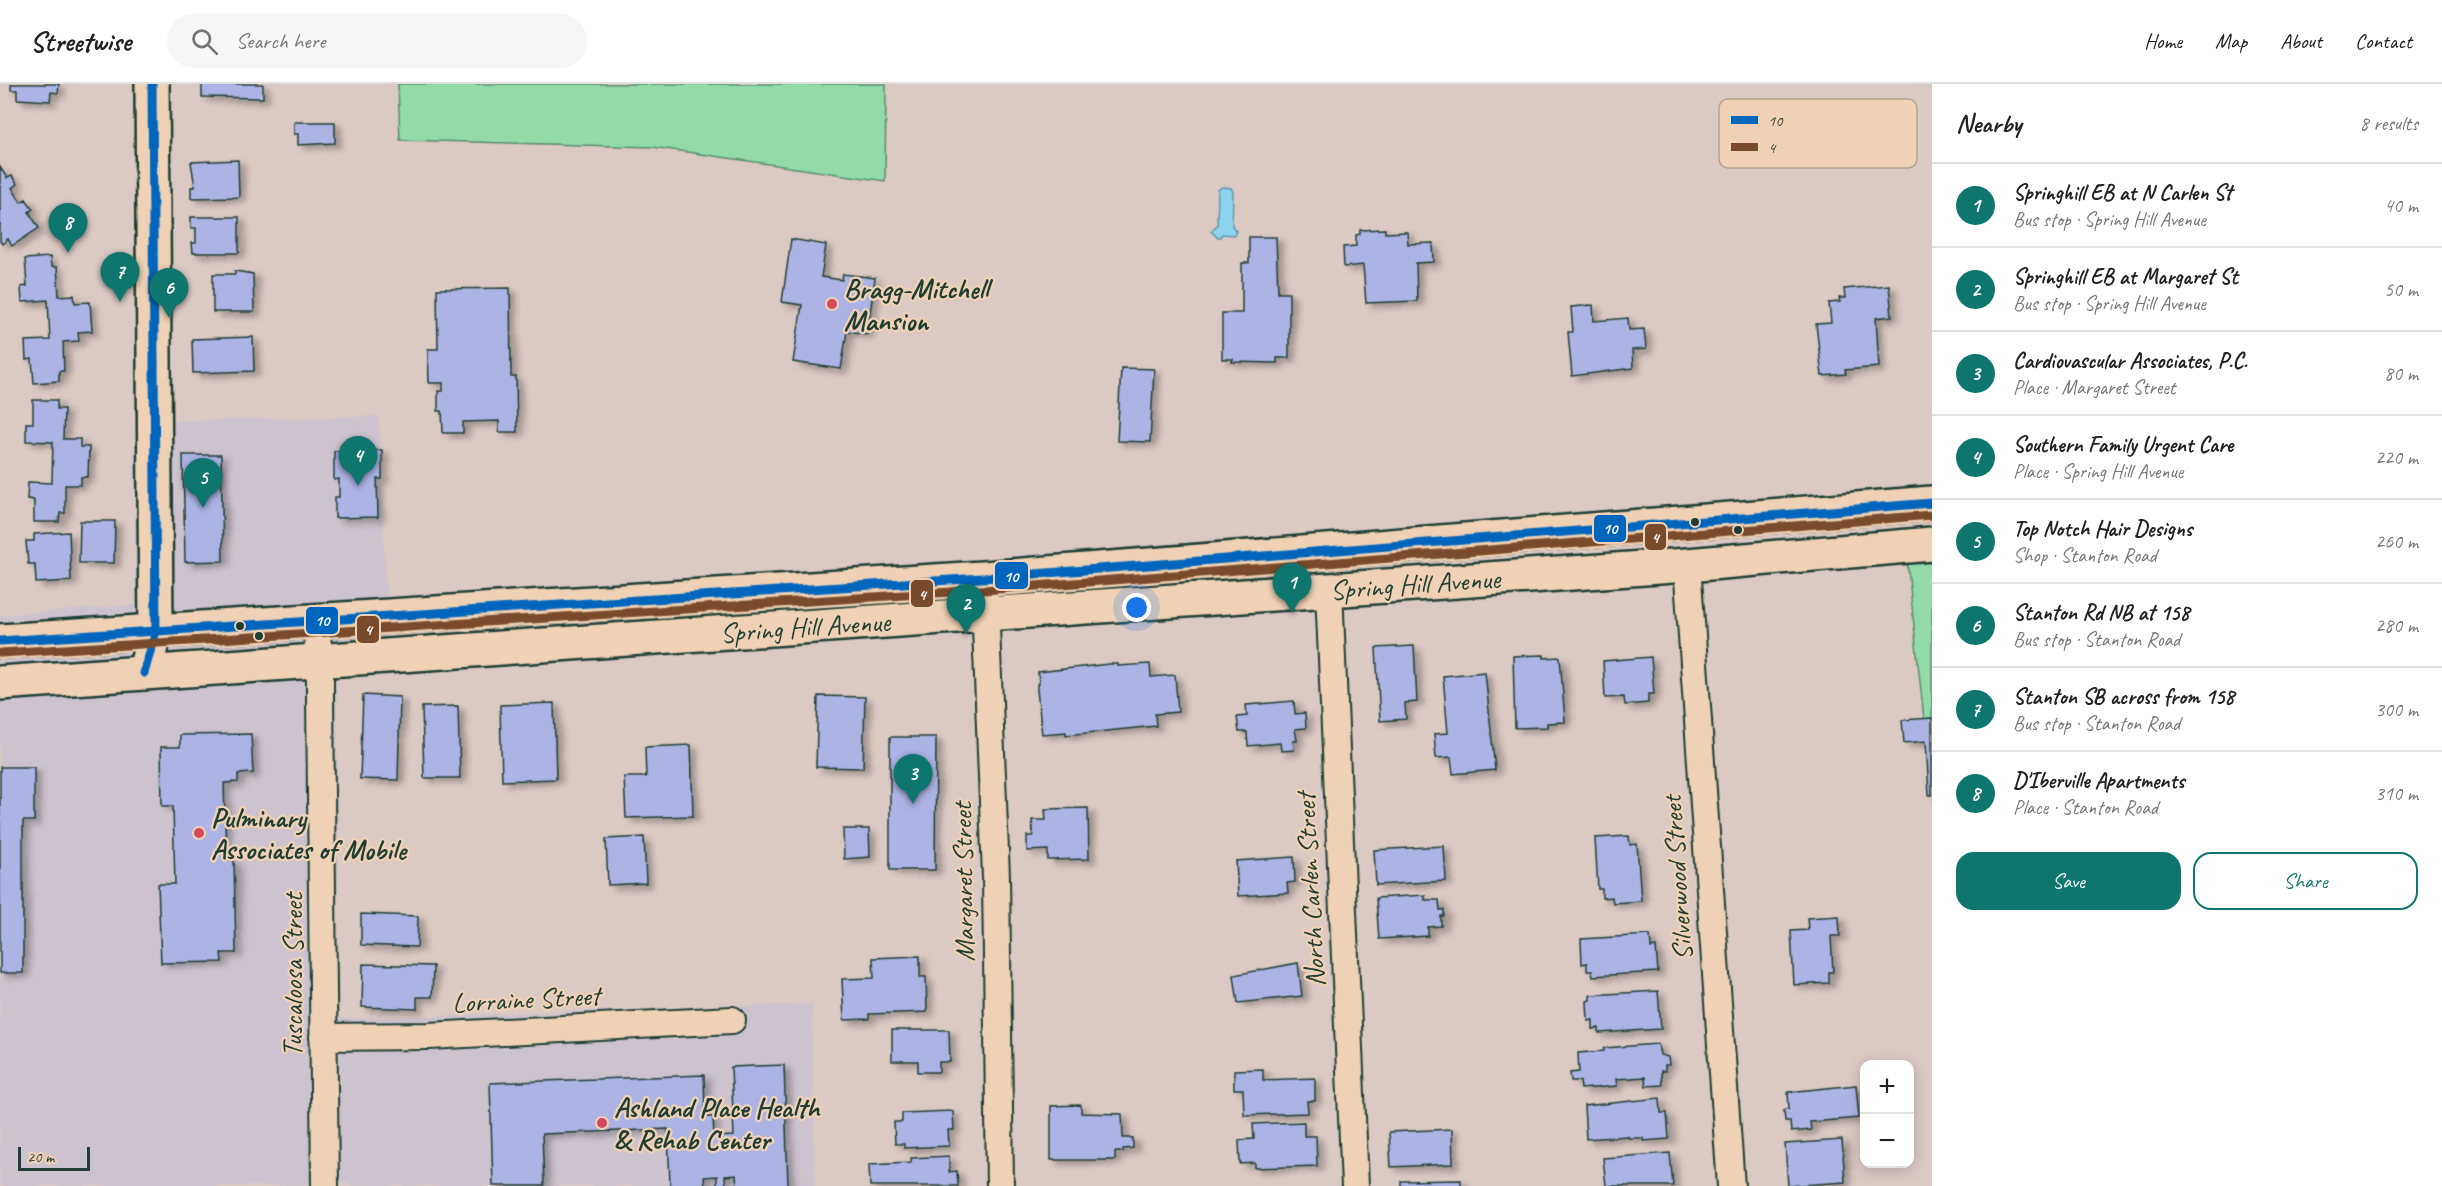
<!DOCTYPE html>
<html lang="en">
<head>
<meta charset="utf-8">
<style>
  body { margin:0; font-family:Caveat,sans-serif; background:#f6f6f6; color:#222 }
  .controls { position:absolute; right:18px; bottom:18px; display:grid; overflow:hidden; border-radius:12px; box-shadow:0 3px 15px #0003 }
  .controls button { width:54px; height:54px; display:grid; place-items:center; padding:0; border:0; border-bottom:2px solid #e0e0e0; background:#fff; color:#222; font:30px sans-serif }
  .scale { position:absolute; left:18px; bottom:15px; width:72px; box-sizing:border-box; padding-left:6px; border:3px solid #1f3d34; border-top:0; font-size:16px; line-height:21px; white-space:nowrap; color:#1f3d34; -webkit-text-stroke:4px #efd2b6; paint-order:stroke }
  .you { position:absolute; left:1137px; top:524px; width:21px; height:21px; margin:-15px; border:4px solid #fff; border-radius:50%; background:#1a73e8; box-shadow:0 0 0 9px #1a73e833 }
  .badge { display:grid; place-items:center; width:39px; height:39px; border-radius:50%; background:#0f766e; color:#fff; font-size:20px; font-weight:700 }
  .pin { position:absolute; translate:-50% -50px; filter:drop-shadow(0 2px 3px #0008) }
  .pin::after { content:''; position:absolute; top:32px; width:21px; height:18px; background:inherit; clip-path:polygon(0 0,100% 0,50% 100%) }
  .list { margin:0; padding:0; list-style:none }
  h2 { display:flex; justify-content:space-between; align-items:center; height:78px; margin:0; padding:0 24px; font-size:26px }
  h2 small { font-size:20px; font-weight:400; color:#767676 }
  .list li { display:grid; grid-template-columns:39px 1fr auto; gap:18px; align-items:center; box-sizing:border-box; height:84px; padding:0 24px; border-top:2px solid #e0e0e0 }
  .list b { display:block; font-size:22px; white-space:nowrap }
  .list p { margin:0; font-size:20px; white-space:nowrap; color:#767676 }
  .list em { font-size:20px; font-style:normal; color:#767676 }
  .actions { display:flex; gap:12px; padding:18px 24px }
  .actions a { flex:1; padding:14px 0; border:2px solid #0f766e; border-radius:18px; text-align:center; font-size:21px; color:#0f766e }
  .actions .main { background:#0f766e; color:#fff }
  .icon { flex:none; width:33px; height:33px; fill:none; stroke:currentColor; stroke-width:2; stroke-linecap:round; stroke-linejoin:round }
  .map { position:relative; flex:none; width:1932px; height:1102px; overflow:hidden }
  header { display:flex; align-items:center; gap:36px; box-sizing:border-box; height:84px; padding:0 30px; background:#fff; border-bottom:2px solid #e0e0e0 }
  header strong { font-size:28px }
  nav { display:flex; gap:33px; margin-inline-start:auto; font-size:21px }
  .search { width:420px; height:54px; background:#f6f6f6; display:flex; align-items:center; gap:15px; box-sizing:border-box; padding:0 21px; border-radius:33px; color:#767676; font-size:22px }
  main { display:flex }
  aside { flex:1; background:#fff }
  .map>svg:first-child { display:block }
</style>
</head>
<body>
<header>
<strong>Streetwise</strong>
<div class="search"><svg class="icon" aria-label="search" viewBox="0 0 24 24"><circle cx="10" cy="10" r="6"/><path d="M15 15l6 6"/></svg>Search here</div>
<nav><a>Home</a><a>Map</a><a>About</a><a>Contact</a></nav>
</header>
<main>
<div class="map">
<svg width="1932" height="1102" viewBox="0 0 1932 1102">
  <defs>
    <filter id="shadow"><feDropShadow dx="6" dy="4" stdDeviation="3" flood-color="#0004"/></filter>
  </defs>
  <rect width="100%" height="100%" fill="#dbc9c4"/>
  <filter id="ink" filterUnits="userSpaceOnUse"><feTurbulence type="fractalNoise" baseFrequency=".0167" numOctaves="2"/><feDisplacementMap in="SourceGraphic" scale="12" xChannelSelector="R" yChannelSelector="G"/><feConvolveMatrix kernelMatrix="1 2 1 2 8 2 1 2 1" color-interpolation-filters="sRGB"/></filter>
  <g filter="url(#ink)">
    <!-- built -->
    <path fill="#cdc3ce" d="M379,332L389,583L337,587L339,935L812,920L815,1102H349L348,1099L270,1102H0V531L135,521V338Z"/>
    <!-- green -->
    <path fill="#93dba9" stroke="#598c6e" stroke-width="1.5" d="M398,0H886L885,97L652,63L400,56Z
      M1932,474V634L1924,635L1907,476Z"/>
    <!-- water -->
    <path fill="#8ed3f0" stroke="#6297a5" stroke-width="1.5" d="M1222,103L1231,104L1233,108L1232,142L1236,147L1234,151L1222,150L1220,153H1217L1211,147L1217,141L1218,106Z"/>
    <!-- building -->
    <path fill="#adb4e5" stroke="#1f3d34" stroke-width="1.5" filter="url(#shadow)" d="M11,0H59L58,9L51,8L50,17L17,15V6H11Z
      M202,0H263V14L202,13Z
      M294,38H335V59L298,61V50H294Z
      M238,76L239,113L191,114V103H195L191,78Z
      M0,83L7,94L12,92L17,100L12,104L21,118L26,115L33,125L29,128L39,144L12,162L8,155L2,160L0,157Z
      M191,133H239V169H193L192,159H196V144H191Z
      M1385,145V149L1407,148L1408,160L1433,159L1434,178L1416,179L1417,217L1366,219L1363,181L1344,183L1343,163L1356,162V151L1360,150V146Z
      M1249,153H1276L1278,208H1289V274H1277V279L1232,278L1233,275H1222V229H1242V179H1249Z
      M791,155L826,161L821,193L842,196L843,190L875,194L867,250L847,247L841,285L793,278L802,221L782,218Z
      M50,173L51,183H57L59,212L74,211L75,219L90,218L92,247L78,248L79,257L63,258L64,287H59V297L34,299L32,275L26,276L25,257L50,256L48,216L22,218L21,203L27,202L25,175Z
      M235,187L253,190L254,228H213V190H235Z
      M1889,201L1892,232L1876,234L1879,283L1845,286L1846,290L1822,292L1816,240L1831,239L1829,219L1840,218L1839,214H1845L1844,205Z
      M510,204L511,293H516L517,348H499V337L463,338V349H443L442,327H438V307H443V299H429L428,265H438L437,205Z
      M1593,221L1594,237L1628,234L1629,246L1644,245L1646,265L1632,266L1633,284L1572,292L1568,248H1573L1571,223Z
      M253,253L254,287L193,289L192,255Z
      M1121,284L1154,285L1150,358L1117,357Z
      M33,316H57V325H64L63,355H80V363H89L88,393H81V401H65V429H60L59,438H34V416L27,415L28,398L52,399L53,358L26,357V339H33Z
      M382,366V395H377L378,433L335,434V413H339V395L334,396V367Z
      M183,371H221L223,477L185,478Z
      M80,437H115L114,479H79Z
      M69,448L71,497L36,499L35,480H28L26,457H34V450Z
      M1414,562L1417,618L1405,619L1406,635L1380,637L1376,564Z
      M1544,571V574L1560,573L1565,638L1547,639V643L1515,644L1513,572Z
      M1651,573L1654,610H1648V619L1625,621L1624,613L1605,614L1603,577Z
      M1109,580H1118V582L1150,580L1151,593L1175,591L1178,628L1155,630L1156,642L1066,651V648L1042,650L1037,606V600H1039L1038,588Z
      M1485,588L1495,686L1453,690L1451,673L1436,674L1434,650L1448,649L1443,592Z
      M363,611L400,613L398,696L360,695Z
      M818,612L865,613L863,684L816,683Z
      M1294,617L1295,630L1305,629L1306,644L1295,645L1297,657H1293L1294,666L1281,667L1280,659L1248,662L1247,648H1239L1237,633L1247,632L1246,621Z
      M554,619L556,695L502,697L500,621Z
      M458,622L460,694H424L422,623Z
      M1932,634V711H1929L1926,657L1904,659L1902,636Z
      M251,650L253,689L238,690V698L224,699L226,776H234L236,869H221L222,878L161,879L158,800H175L173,722H162L161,663H180V651Z
      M890,653H936L935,786H890Z
      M691,661L693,732L626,734L624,693H646L645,663Z
      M0,683H34V737H23V889H0Z
      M1088,724L1089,775L1048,776V766L1027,767V752H1033L1032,736H1046L1045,725Z
      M843,745H869L870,773L844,775Z
      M1629,752L1630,761L1637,760L1641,817L1613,819L1612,813L1602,814V805H1598L1595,754Z
      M644,753L646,799L608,801L606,755Z
      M1444,762L1446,797L1376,801L1374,766Z
      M1294,773L1295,798L1287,799L1288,809L1238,812L1236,777Z
      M1425,811V816H1439L1440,826H1444V832H1441V842L1428,843V852L1379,855L1376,814Z
      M361,830L418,832L417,863L361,861Z
      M1839,832L1840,852H1831L1833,888H1829V899L1794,901L1791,847L1808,846L1807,834Z
      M1650,851L1651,864L1656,863L1658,888L1593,892L1592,887H1587V879L1582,880L1581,855Z
      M920,872V893H926L927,928L869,930V935L844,936L842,895L874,894L873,874Z
      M1298,879L1302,912L1238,919L1234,891Z
      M363,880L433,882L432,913H417V925L362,923Z
      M1658,907L1661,945L1599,949V944L1593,945V936L1588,937L1587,917L1590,916V911Z
      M892,946H949L950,978H939V988H918V977H892Z
      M1658,960L1660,971L1668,973L1669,981H1665V987H1661L1662,1001L1646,1002L1645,993L1616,995L1617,1002L1581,1005L1580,997H1571L1570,989L1579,988L1578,969L1604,967V964Z
      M784,981L788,1102H737L736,1091L725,1092L726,1102H717V1092L704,1093L705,1102H670L668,1045L542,1050L544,1102H493L490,999L704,991L705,1033H713L714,1053L734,1052L731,983Z
      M1263,985V996L1315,994V1017H1307L1308,1029L1244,1031L1243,1005H1234V986Z
      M1856,1001L1859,1034L1810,1038L1811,1046L1791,1048L1790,1037H1785L1784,1026L1789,1025L1788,1008Z
      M1660,1014L1661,1029H1667L1669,1055L1643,1057V1054H1628V1052L1586,1055L1584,1022Z
      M1081,1021V1029L1122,1030L1123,1054H1133V1064L1123,1065V1068H1115V1076H1051V1022Z
      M953,1027L954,1046H948L949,1062L904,1064V1060H895L894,1038H902V1029Z
      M1304,1038V1052H1316L1317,1082L1255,1084V1079L1240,1080L1239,1056L1254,1055L1253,1040Z
      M1452,1045L1453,1080L1391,1083L1389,1048Z
      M1842,1056L1845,1098L1788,1102L1785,1060Z
      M1670,1069L1673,1102H1606L1603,1074Z
      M949,1072V1088L957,1087L958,1102H870L869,1080L911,1078V1074Z
      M1461,1096V1102H1401V1097Z"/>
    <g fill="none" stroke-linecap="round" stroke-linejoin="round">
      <!-- street casing -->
      <g stroke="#1f3d34" stroke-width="30">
        <path id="street" d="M1687,481L1731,1102
          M984,493L996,793L1000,1102
          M1329,506L1355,1102
          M315,536L320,577V613L325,1102
          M323,953L429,952L732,936"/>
      </g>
      <!-- secondary casing -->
      <g stroke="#1f3d34" stroke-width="38">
        <path id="secondary" d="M144,589L156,547L152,0"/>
      </g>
      <!-- primary casing -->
      <g stroke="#1f3d34" stroke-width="38">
        <path id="primary" d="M0,557L997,493L1932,419
          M0,599L1687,481L1932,460"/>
      </g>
      <!-- street -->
      <use href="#street" stroke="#efd2b6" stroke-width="26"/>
      <!-- secondary -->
      <use href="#secondary" stroke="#efd2b6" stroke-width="33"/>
      <!-- primary -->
      <use href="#primary" stroke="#efd2b6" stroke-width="33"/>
      <!-- bus-1 casing -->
      <g stroke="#efd2b6" stroke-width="14">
        <path id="bus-1" d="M0,557L997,493L1932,419
          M144,589L156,547L152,0"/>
      </g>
      <!-- bus-2 casing -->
      <g stroke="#efd2b6" stroke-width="14">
        <path id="bus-2" d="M1,569L998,505L1932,431"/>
      </g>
      <!-- bus-1 -->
      <use href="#bus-1" stroke="#0065bd" stroke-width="9"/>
      <!-- bus-2 -->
      <use href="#bus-2" stroke="#7a4b2a" stroke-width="9"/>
    </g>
  </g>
  <!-- markers -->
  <g fill="#d1495b" stroke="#efd2b6" stroke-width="2">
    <circle cx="832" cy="220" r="6"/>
    <circle cx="199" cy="749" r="6"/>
    <circle cx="602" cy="1039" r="6"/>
  </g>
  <g fill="#1f3d34" stroke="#efd2b6" stroke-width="2">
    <circle cx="1695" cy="438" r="5"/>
    <circle cx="1738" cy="446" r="5"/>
    <circle cx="240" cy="542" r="5"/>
    <circle cx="259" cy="552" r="5"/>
  </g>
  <g text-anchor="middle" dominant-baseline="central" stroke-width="4.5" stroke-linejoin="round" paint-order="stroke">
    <!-- poi labels -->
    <g font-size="28" font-weight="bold" fill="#1f3d34" stroke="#efd2b6" text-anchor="start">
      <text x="844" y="204">Bragg-Mitchell<tspan x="844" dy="32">Mansion</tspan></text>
      <text x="211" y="733">Pulminary<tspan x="211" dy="32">Associates of Mobile</tspan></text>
      <text x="614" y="1023">Ashland Place Health<tspan x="614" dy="32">&amp; Rehab Center</tspan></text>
    </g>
    <!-- street labels -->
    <g font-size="28" fill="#1f3d34" stroke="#efd2b6">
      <text transform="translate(1415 500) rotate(-4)">Spring Hill Avenue</text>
      <text transform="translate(805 543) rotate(-4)">Spring Hill Avenue</text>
      <text transform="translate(1677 794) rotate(-94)">Silverwood Street</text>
      <text transform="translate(963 798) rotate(-91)">Margaret Street</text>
      <text transform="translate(1310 806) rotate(-93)">North Carlen Street</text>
      <text transform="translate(292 891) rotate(-90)">Tuscaloosa Street</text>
      <text transform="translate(526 915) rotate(-3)">Lorraine Street</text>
    </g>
  </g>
  <!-- legend -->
  <rect x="1719" y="15" width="198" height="69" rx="9" fill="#efd2b6" stroke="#b1a58f" stroke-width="1.5"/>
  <rect x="1731" y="32" width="27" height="8" fill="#0065bd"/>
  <rect x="1731" y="59" width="27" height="8" fill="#7a4b2a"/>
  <g font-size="16" fill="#1f3d34">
    <text x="1768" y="42">10</text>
    <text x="1768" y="69">4</text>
  </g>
  <g stroke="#efd2b6" stroke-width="2">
    <rect x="1593" y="430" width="34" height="29" rx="6" fill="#0065bd"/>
    <rect x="1644" y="439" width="23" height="28" rx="6" fill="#7a4b2a"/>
    <rect x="994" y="477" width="35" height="29" rx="6" fill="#0065bd"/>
    <rect x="910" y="495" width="24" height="29" rx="6" fill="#7a4b2a"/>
    <rect x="305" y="522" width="34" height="29" rx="6" fill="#0065bd"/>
    <rect x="356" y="531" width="24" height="29" rx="6" fill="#7a4b2a"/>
  </g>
  <g font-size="16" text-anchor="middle" font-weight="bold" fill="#fff">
    <text x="1610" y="450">10</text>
    <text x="1655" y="459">4</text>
    <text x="1011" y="498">10</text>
    <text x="922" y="516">4</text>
    <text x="322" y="542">10</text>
    <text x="368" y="551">4</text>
  </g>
</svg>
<div class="controls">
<button>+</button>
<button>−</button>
</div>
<div class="scale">20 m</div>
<div class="you"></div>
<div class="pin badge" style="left:1292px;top:529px">1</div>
<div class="pin badge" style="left:966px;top:550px">2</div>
<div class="pin badge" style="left:913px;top:720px">3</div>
<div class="pin badge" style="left:358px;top:402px">4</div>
<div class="pin badge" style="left:203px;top:424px">5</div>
<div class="pin badge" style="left:169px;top:234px">6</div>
<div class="pin badge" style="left:120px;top:218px">7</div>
<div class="pin badge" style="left:68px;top:169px">8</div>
</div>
<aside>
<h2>Nearby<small>8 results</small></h2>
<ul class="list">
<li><span class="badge">1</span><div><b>Springhill EB at N Carlen St</b><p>Bus stop · Spring Hill Avenue</p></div><em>40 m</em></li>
<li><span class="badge">2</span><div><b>Springhill EB at Margaret St</b><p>Bus stop · Spring Hill Avenue</p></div><em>50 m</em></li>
<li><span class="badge">3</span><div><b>Cardiovascular Associates, P.C.</b><p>Place · Margaret Street</p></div><em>80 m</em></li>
<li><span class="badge">4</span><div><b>Southern Family Urgent Care</b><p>Place · Spring Hill Avenue</p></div><em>220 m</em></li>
<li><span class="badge">5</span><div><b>Top Notch Hair Designs</b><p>Shop · Stanton Road</p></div><em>260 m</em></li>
<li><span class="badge">6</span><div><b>Stanton Rd NB at 158</b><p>Bus stop · Stanton Road</p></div><em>280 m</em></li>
<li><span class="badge">7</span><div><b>Stanton SB across from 158</b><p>Bus stop · Stanton Road</p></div><em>300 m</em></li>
<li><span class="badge">8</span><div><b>D'Iberville Apartments</b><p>Place · Stanton Road</p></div><em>310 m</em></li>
</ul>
<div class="actions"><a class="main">Save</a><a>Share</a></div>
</aside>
</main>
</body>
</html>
